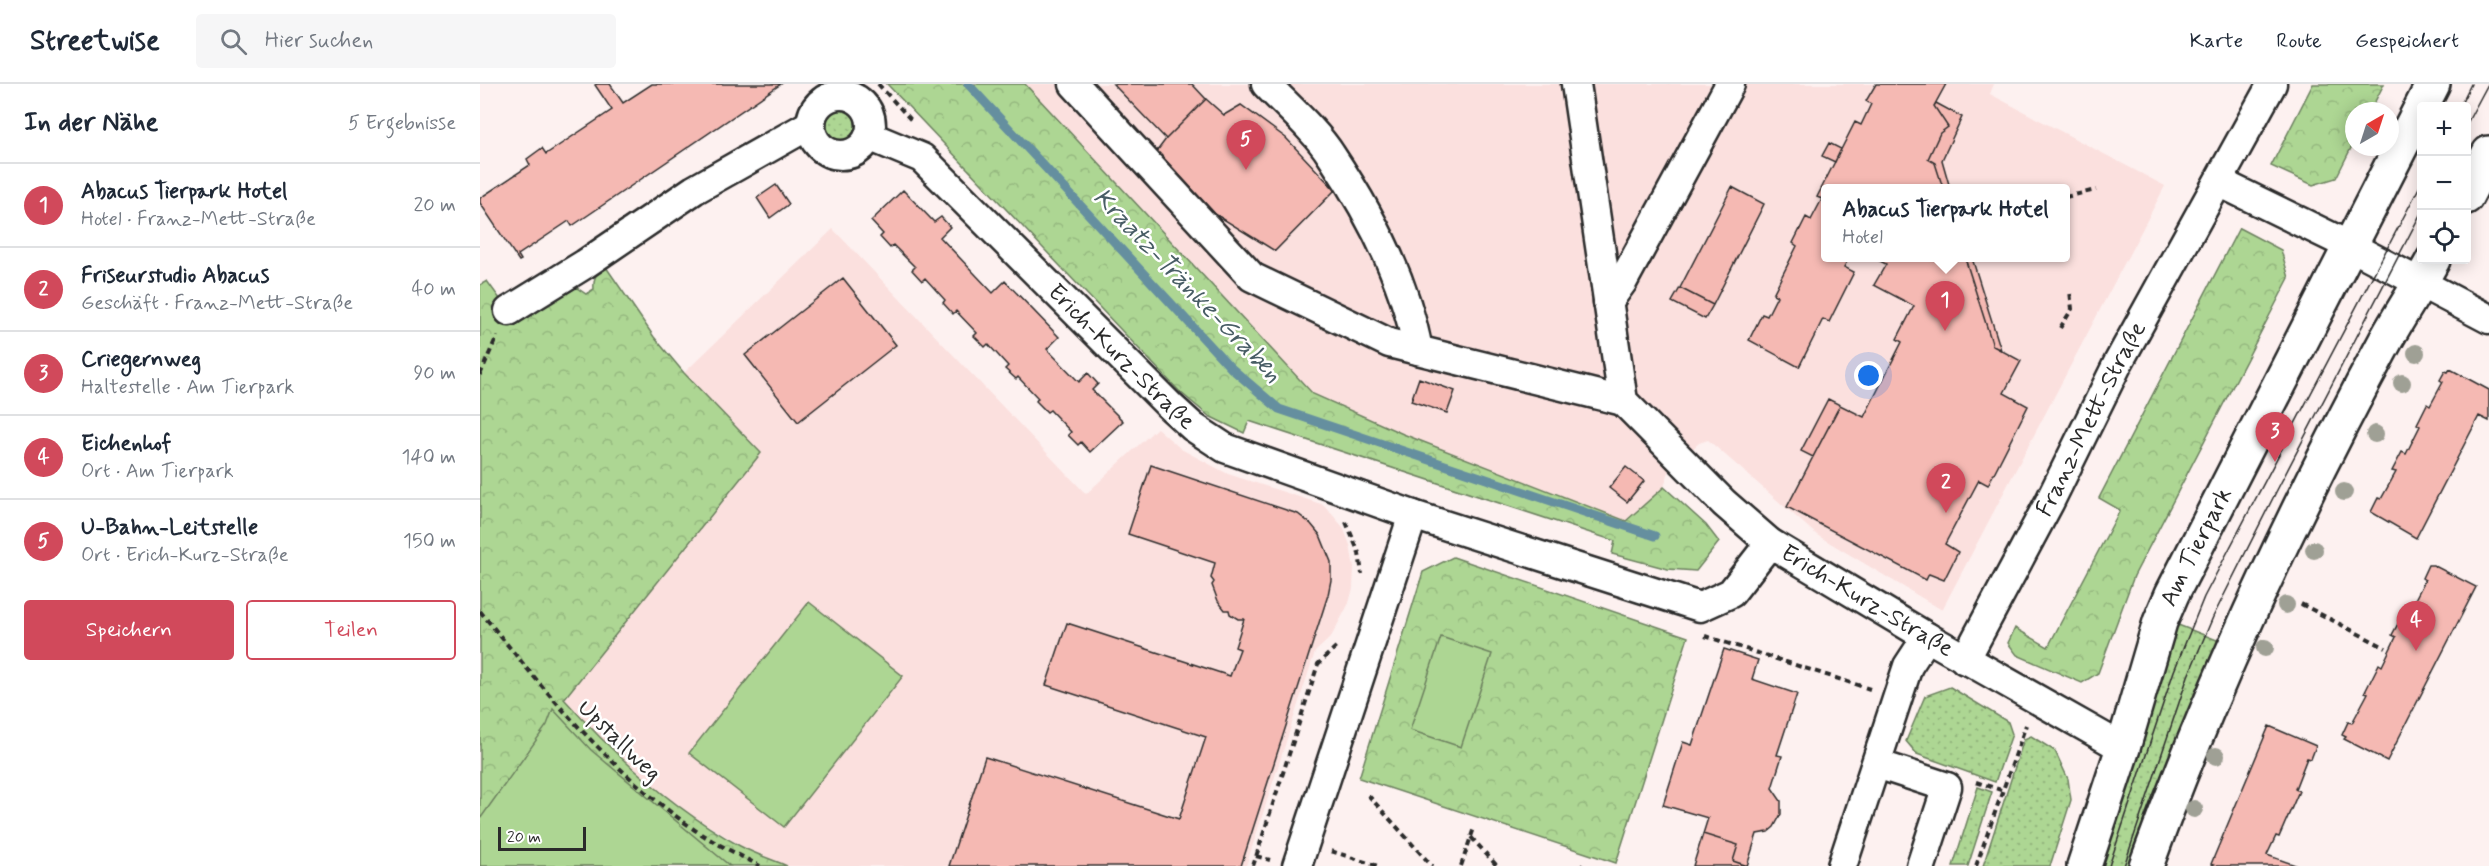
<!DOCTYPE html>
<html lang="de">
<head>
<meta charset="utf-8">
<style>
  body { margin:0; font-family:Mynerve,sans-serif; background:#f6f6f7; color:#1f2937 }
  .controls { position:absolute; right:18px; top:18px; display:grid; overflow:hidden; border-radius:6px; box-shadow:0 3px 15px #0003 }
  .controls button { width:54px; height:54px; display:grid; place-items:center; padding:0; border:0; border-bottom:2px solid #e0e1e3; background:#fff; color:#1f2937; font:30px sans-serif }
  .compass { position:absolute; left:1865px; top:18px; width:54px; height:54px; border-radius:50%; background:#fff; box-shadow:0 3px 15px #0003; rotate:39deg }
  .scale { position:absolute; left:18px; bottom:15px; width:88px; box-sizing:border-box; padding-left:6px; border:3px solid #2b2b2b; border-top:0; font-size:16px; line-height:21px; white-space:nowrap; color:#2b2b2b; -webkit-text-stroke:4px #fff; paint-order:stroke }
  .you { position:absolute; left:1389px; top:292px; width:21px; height:21px; margin:-15px; border:4px solid #fff; border-radius:50%; background:#1a73e8; box-shadow:0 0 0 9px #1a73e833 }
  .badge { display:grid; place-items:center; width:39px; height:39px; border-radius:50%; background:#d1495b; color:#fff; font-size:20px; font-weight:700 }
  .pin { position:absolute; translate:-50% -50px; filter:drop-shadow(0 2px 3px #0008) }
  .pin::after { content:''; position:absolute; top:32px; width:21px; height:18px; background:inherit; clip-path:polygon(0 0,100% 0,50% 100%) }
  .popup { position:absolute; left:1341px; top:100px; width:249px; height:78px; box-sizing:border-box; display:grid; place-content:center; border-radius:6px; background:#fff; filter:drop-shadow(0 2px 4px #0005); font-size:20px; white-space:nowrap; color:#747a83 }
  .popup b { font-size:22px; color:#1f2937 }
  .popup::after { content:''; position:absolute; left:50%; top:100%; margin-left:-12px; border:12px solid transparent; border-top-color:#fff }
  .list { margin:0; padding:0; list-style:none }
  h2 { display:flex; justify-content:space-between; align-items:center; height:78px; margin:0; padding:0 24px; font-size:26px }
  h2 small { font-size:20px; font-weight:400; color:#747a83 }
  .list li { display:grid; grid-template-columns:39px 1fr auto; gap:18px; align-items:center; box-sizing:border-box; height:84px; padding:0 24px; border-top:2px solid #e0e1e3 }
  .list b { display:block; font-size:22px; white-space:nowrap }
  .list p { margin:0; font-size:20px; white-space:nowrap; color:#747a83 }
  .list em { font-size:20px; font-style:normal; color:#747a83 }
  .actions { display:flex; gap:12px; padding:18px 24px }
  .actions a { flex:1; padding:14px 0; border:2px solid #d1495b; border-radius:6px; text-align:center; font-size:21px; color:#d1495b }
  .actions .main { background:#d1495b; color:#fff }
  .icon { flex:none; width:33px; height:33px; fill:none; stroke:currentColor; stroke-width:2; stroke-linecap:round; stroke-linejoin:round }
  .map { position:relative; flex:none; width:2009px; height:782px; overflow:hidden }
  header { display:flex; align-items:center; gap:36px; box-sizing:border-box; height:84px; padding:0 30px; background:#fff; border-bottom:2px solid #e0e1e3 }
  header strong { font-size:28px }
  nav { display:flex; gap:33px; margin-inline-start:auto; font-size:21px }
  .search { width:420px; height:54px; background:#f6f6f7; display:flex; align-items:center; gap:15px; box-sizing:border-box; padding:0 21px; border-radius:6px; color:#747a83; font-size:22px }
  main { display:flex }
  aside { flex:1; background:#fff }
  .map>svg:first-child { display:block }
</style>
</head>
<body>
<header>
<strong>Streetwise</strong>
<div class="search"><svg class="icon" aria-label="search" viewBox="0 0 24 24"><circle cx="10" cy="10" r="6"/><path d="M15 15l6 6"/></svg>Hier suchen</div>
<nav><a>Karte</a><a>Route</a><a>Gespeichert</a></nav>
</header>
<main>
<aside>
<h2>In der Nähe<small>5 Ergebnisse</small></h2>
<ul class="list">
<li><span class="badge">1</span><div><b>Abacus Tierpark Hotel</b><p>Hotel · Franz-Mett-Straße</p></div><em>20 m</em></li>
<li><span class="badge">2</span><div><b>Friseurstudio Abacus</b><p>Geschäft · Franz-Mett-Straße</p></div><em>40 m</em></li>
<li><span class="badge">3</span><div><b>Criegernweg</b><p>Haltestelle · Am Tierpark</p></div><em>90 m</em></li>
<li><span class="badge">4</span><div><b>Eichenhof</b><p>Ort · Am Tierpark</p></div><em>140 m</em></li>
<li><span class="badge">5</span><div><b>U-Bahn-Leitstelle</b><p>Ort · Erich-Kurz-Straße</p></div><em>150 m</em></li>
</ul>
<div class="actions"><a class="main">Speichern</a><a>Teilen</a></div>
</aside>
<div class="map">
<svg width="2009" height="782" viewBox="0 0 2009 782">
  <defs>
    <pattern id="grass-dots" width="8" height="8" patternUnits="userSpaceOnUse" patternTransform="scale(1.5)"><rect width="8" height="8" fill="#add693"/><path d="M2 2h.1M6 6h.1" fill="none" stroke="#95b87f" stroke-width="1.8" stroke-linecap="round"/></pattern>
    <pattern id="park-crowns" width="20" height="18" patternUnits="userSpaceOnUse" patternTransform="scale(1.5)"><rect width="20" height="18" fill="#add693"/><path d="M2 6a3 3 0 1 1 6 0M12 15a3 3 0 1 1 6 0" fill="none" stroke="#95b87f"/></pattern>
  </defs>
  <rect width="100%" height="100%" fill="#fdf1f0"/>
  <filter id="ink" filterUnits="userSpaceOnUse"><feTurbulence type="fractalNoise" baseFrequency=".0167" numOctaves="2"/><feDisplacementMap in="SourceGraphic" scale="12" xChannelSelector="R" yChannelSelector="G"/><feConvolveMatrix kernelMatrix="1 2 1 2 8 2 1 2 1" color-interpolation-filters="sRGB"/></filter>
  <g filter="url(#ink)">
    <!-- built -->
    <path fill="#fbe0de" fill-rule="evenodd" d="M545,0H1514L1510,10L1685,102L1462,526L1337,451L1228,356L1219,359L1189,387L1184,403L1147,437L923,350L833,310ZM1345,104H1585V174H1345Z
      M353,145L606,410L677,344L701,365L748,390L844,421L863,443L870,461L874,483L873,504L869,519L851,553L835,568L766,782H307L263,763L213,732L172,701L120,655L84,615L281,369L204,289Z"/>
    <!-- grass -->
    <path fill="url(#grass-dots)" stroke="#6c805f" stroke-width="1.5" d="M343 41a18 18 0 1 1 36 0a18 18 0 1 1-36 0Z
      M1693,539L1742,558L1654,782H1617Z
      M1470,603L1528,638L1532,650L1515,698L1437,670L1426,657L1445,612Z
      M1551,652L1575,667L1588,695L1591,716L1570,782H1503L1544,655Z
      M1498,703L1512,708L1488,782H1473Z"/>
    <!-- park -->
    <path fill="url(#park-crowns)" stroke="#6c805f" stroke-width="1.5" d="M407,0H545L833,310L923,350L1146,437L1184,403L1226,441L1239,458L1216,487L1188,485L1132,470L1135,457L769,337L764,349L729,332L700,308Z
      M1833,0H1904L1890,27H1874V58L1856,94L1833,101L1791,82Z
      M1759,144L1801,166L1809,194L1654,492L1618,589L1602,599L1537,571L1528,559L1535,544L1568,563L1640,426L1619,414Z
      M126,183L174,253L204,289L281,369L84,615C135,672 193,725 260,762C275,770 291,775 307,782H0V201L7,197L33,233L91,200L106,210L114,205C113,194 116,188 126,183Z
      M973,473L1208,553L1136,779L879,694L943,488Z"/>
    <!-- pitch -->
    <path fill="#add693" stroke="#6c805f" stroke-width="1.5" d="M329,518L423,592L304,743L209,669Z
      M961,553L1012,570L981,663L930,646Z
      M73,625L111,666L250,782H0V735L67,641Z"/>
    <g fill="none" stroke-linecap="round" stroke-linejoin="round">
      <!-- stream -->
      <path stroke="#658f9f" stroke-width="9" d="M488,0L751,284L799,325L1175,452"/>
    </g>
    <!-- building -->
    <path fill="#f5b9b3" stroke="#2b2b2b" stroke-width="1.5" d="M117,0H130L143,19L172,0H301L92,142L89,137L38,171L41,176L39,177L0,119V114L50,81L47,75L62,64L66,70L132,26L115,1Z
      M633,0H712L726,15L686,55Z
      M1396,0H1466L1454,22L1468,43L1460,49L1448,75L1455,79L1463,104H1345V174H1369L1364,183L1374,188L1349,238L1343,235L1319,283L1269,256L1282,230L1287,232L1297,212L1293,210L1317,162L1313,159L1326,133L1331,136L1342,115L1337,113L1375,38L1381,41L1391,20L1386,17Z
      M726,15L744,31L761,21L806,54L855,106L795,167L735,130L677,67L686,55Z
      M1456,19L1482,33L1462,76L1470,104H1463L1455,79L1448,75L1460,49L1468,43L1454,22Z
      M1349,59L1361,65L1355,78L1342,72Z
      M296,101L309,120L290,134L277,114Z
      M1252,103L1284,120L1233,221L1200,204Z
      M423,106L454,138L461,133L470,143L460,153L513,209L525,197L579,253L567,265L599,298L608,289L618,300L612,306L643,337L610,368L601,358L598,361L588,351L591,348L570,326L567,328L556,317L558,314L538,293L536,295L525,285L528,282L508,260L505,263L494,252L497,249L476,227L473,230L463,219L465,216L445,194L442,197L432,186L435,183L413,161L410,164L400,153L403,150L391,137Z
      M1394,174H1485L1513,262L1541,277L1524,309L1548,322L1508,401L1499,396L1465,460L1478,468L1464,496L1449,490L1446,496L1307,423L1360,321L1384,333L1422,258L1417,255L1434,222L1394,201L1406,180Z
      M1485,174H1492L1521,266L1513,262Z
      M363,194L416,261L318,338L265,271Z
      M1200,204L1233,221L1225,235L1192,218Z
      M1970,285L2009,306V337L1999,332L1936,454L1891,428L1898,414L1901,415L1916,388L1912,387L1922,368L1926,370L1940,342L1937,340L1947,320L1950,322L1963,298L1960,296L1965,287L1968,288Z
      M939,294L975,307L967,329L931,317Z
      M1348,315L1360,321L1333,373L1321,367Z
      M671,381L818,430L831,440L840,451L851,478V496L848,511L761,782H469L505,673L699,735L726,653L566,601L587,539L750,592L760,565L755,563L764,535H758L750,530L749,526H745L738,517L732,501L734,498L731,494L735,479L648,450Z
      M1146,383L1164,397L1147,418L1129,404Z
      M1948,481H1953L1996,503L1907,677L1864,655L1866,653L1862,651L1868,638L1872,639L1888,609L1885,608L1899,580L1902,582L1916,553L1912,551L1927,523L1930,525L1945,496L1942,494Z
      M1244,565L1278,576L1272,595L1317,610L1297,671L1302,672L1292,704L1301,717V730L1294,743L1288,748L1277,750L1267,782L1253,777L1258,761L1223,750L1228,734L1183,721L1203,658L1212,661Z
      M1789,642L1836,662L1831,675L1827,674L1815,705L1819,707L1799,753L1796,752L1787,771L1818,782H1736L1731,780Z
      M1223,750L1258,761L1253,777L1268,782H1213Z"/>
    <g fill="none" stroke-linecap="round" stroke-linejoin="round">
      <!-- minor casing -->
      <g stroke="#2b2b2b" stroke-width="33">
        <g id="minor">
          <path d="M594,0L772,193L909,259L1143,317"/>
          <path d="M786,0C806,21 836,47 851,71C890,129 925,197 938,266"/>
          <path id="s1" d="M1096,0L1143,317L1244,419L1290,459L1447,553L1643,664"/>
          <circle cx="361" cy="41" r="30"/>
          <path id="s2" d="M389,52L442,74L690,322L713,343L745,364L933,431L1220,523L1251,509L1290,459"/>
          <path d="M1739,98L1870,162L2009,235"/>
          <path d="M1128,218L1143,197L1250,0"/>
          <path d="M29,227L105,180L214,106L331,40"/>
          <path id="s3" d="M1485,576L1569,419L1638,279L1792,0"/>
          <path d="M1397,680L1467,703L1441,782"/>
          <path d="M817,782L933,431"/>
          <path d="M1362,782L1428,582L1447,553"/>
        </g>
      </g>
      <!-- major casing -->
      <g stroke="#2b2b2b" stroke-width="38">
        <g id="major">
          <path d="M1986,113L2009,69"/>
          <path id="s4" d="M1604,782L1643,664L1680,538L1692,510L1953,0"/>
          <path d="M1666,782C1732,600 1815,424 1907,254C1922,227 1939,202 1953,176"/>
        </g>
      </g>
      <!-- path -->
      <path stroke="#2b2b2b" stroke-width="4" stroke-dasharray="6 4.5" stroke-linecap="butt" d="M398,0L432,37
        M1585,113L1616,106
        M1580,244L1592,225L1590,207
        M0,291L17,252
        M866,438L879,469L882,490
        M1821,520L1906,564
        M0,527C63,605 126,682 208,741C229,757 256,769 280,782
        M1225,552L1390,605
        M1496,698L1521,706
        M888,711L952,782
        M991,753L1017,782
        M851,767L898,782
        M776,772L790,776
        M773,782L838,580L857,562
        M981,782L994,744
        M1102,782L1103,781
        M1496,782L1546,641"/>
      <!-- minor -->
      <use href="#minor" stroke="#fff" stroke-width="28"/>
      <!-- major -->
      <use href="#major" stroke="#fff" stroke-width="33"/>
      <!-- tram -->
      <path stroke="#2b2b2b" stroke-width="1.5" d="M1980,22L1991,0
        M1986,41L2008,0
        M1629,782L1694,587L1724,513L1942,98
        M1644,782L1708,592L1733,533L1796,408L1942,127"/>
    </g>
    <!-- trees -->
    <g fill="#9fa095">
      <circle cx="1936" cy="269" r="9"/>
      <circle cx="1922" cy="299" r="9"/>
      <circle cx="1895" cy="350" r="9"/>
      <circle cx="1864" cy="408" r="9"/>
      <circle cx="1834" cy="466" r="9"/>
      <circle cx="1806" cy="521" r="9"/>
      <circle cx="1785" cy="564" r="9"/>
      <circle cx="1736" cy="672" r="9"/>
      <circle cx="1714" cy="725" r="9"/>
    </g>
  </g>
  <g text-anchor="middle" dominant-baseline="central" stroke-width="5" stroke-linejoin="round" paint-order="stroke">
    <!-- street labels -->
    <g font-size="24" fill="#2b2b2b" stroke="#fff">
      <text stroke="none"><textPath href="#s2" startOffset="339">Erich-Kurz-Straße</textPath></text>
      <text stroke="none"><textPath href="#s3" startOffset="272">Franz-Mett-Straße</textPath></text>
      <text stroke="none"><textPath href="#s4" startOffset="339">Am Tierpark</textPath></text>
      <text stroke="none"><textPath href="#s1" startOffset="638">Erich-Kurz-Straße</textPath></text>
      <text transform="translate(139 657) rotate(44)">Upstallweg</text>
    </g>
    <!-- water labels -->
    <g font-size="26" font-style="italic" fill="#485d65" stroke="#fff">
      <text transform="translate(707 202) rotate(46)">Kraatz-Tränke-Graben</text>
    </g>
  </g>
</svg>
<div class="controls">
<button>+</button>
<button>−</button>
<button><svg class="icon" aria-label="locate" viewBox="0 0 24 24"><circle cx="12" cy="12" r="6"/><path d="M12 2v4M12 18v4M2 12h4M18 12h4"/></svg></button>
</div>
<svg class="compass" viewBox="-18 -18 36 36"><path d="M0-13l5 13h-10z" fill="#e53935"/><path d="M0 13l5-13h-10z" fill="#747a83"/></svg>
<div class="scale">20 m</div>
<div class="you"></div>
<div class="pin badge" style="left:1465px;top:247px">1</div>
<div class="popup"><b>Abacus Tierpark Hotel</b>Hotel</div>
<div class="pin badge" style="left:1466px;top:429px">2</div>
<div class="pin badge" style="left:1795px;top:378px">3</div>
<div class="pin badge" style="left:1936px;top:567px">4</div>
<div class="pin badge" style="left:766px;top:86px">5</div>
</div>
</main>
</body>
</html>
